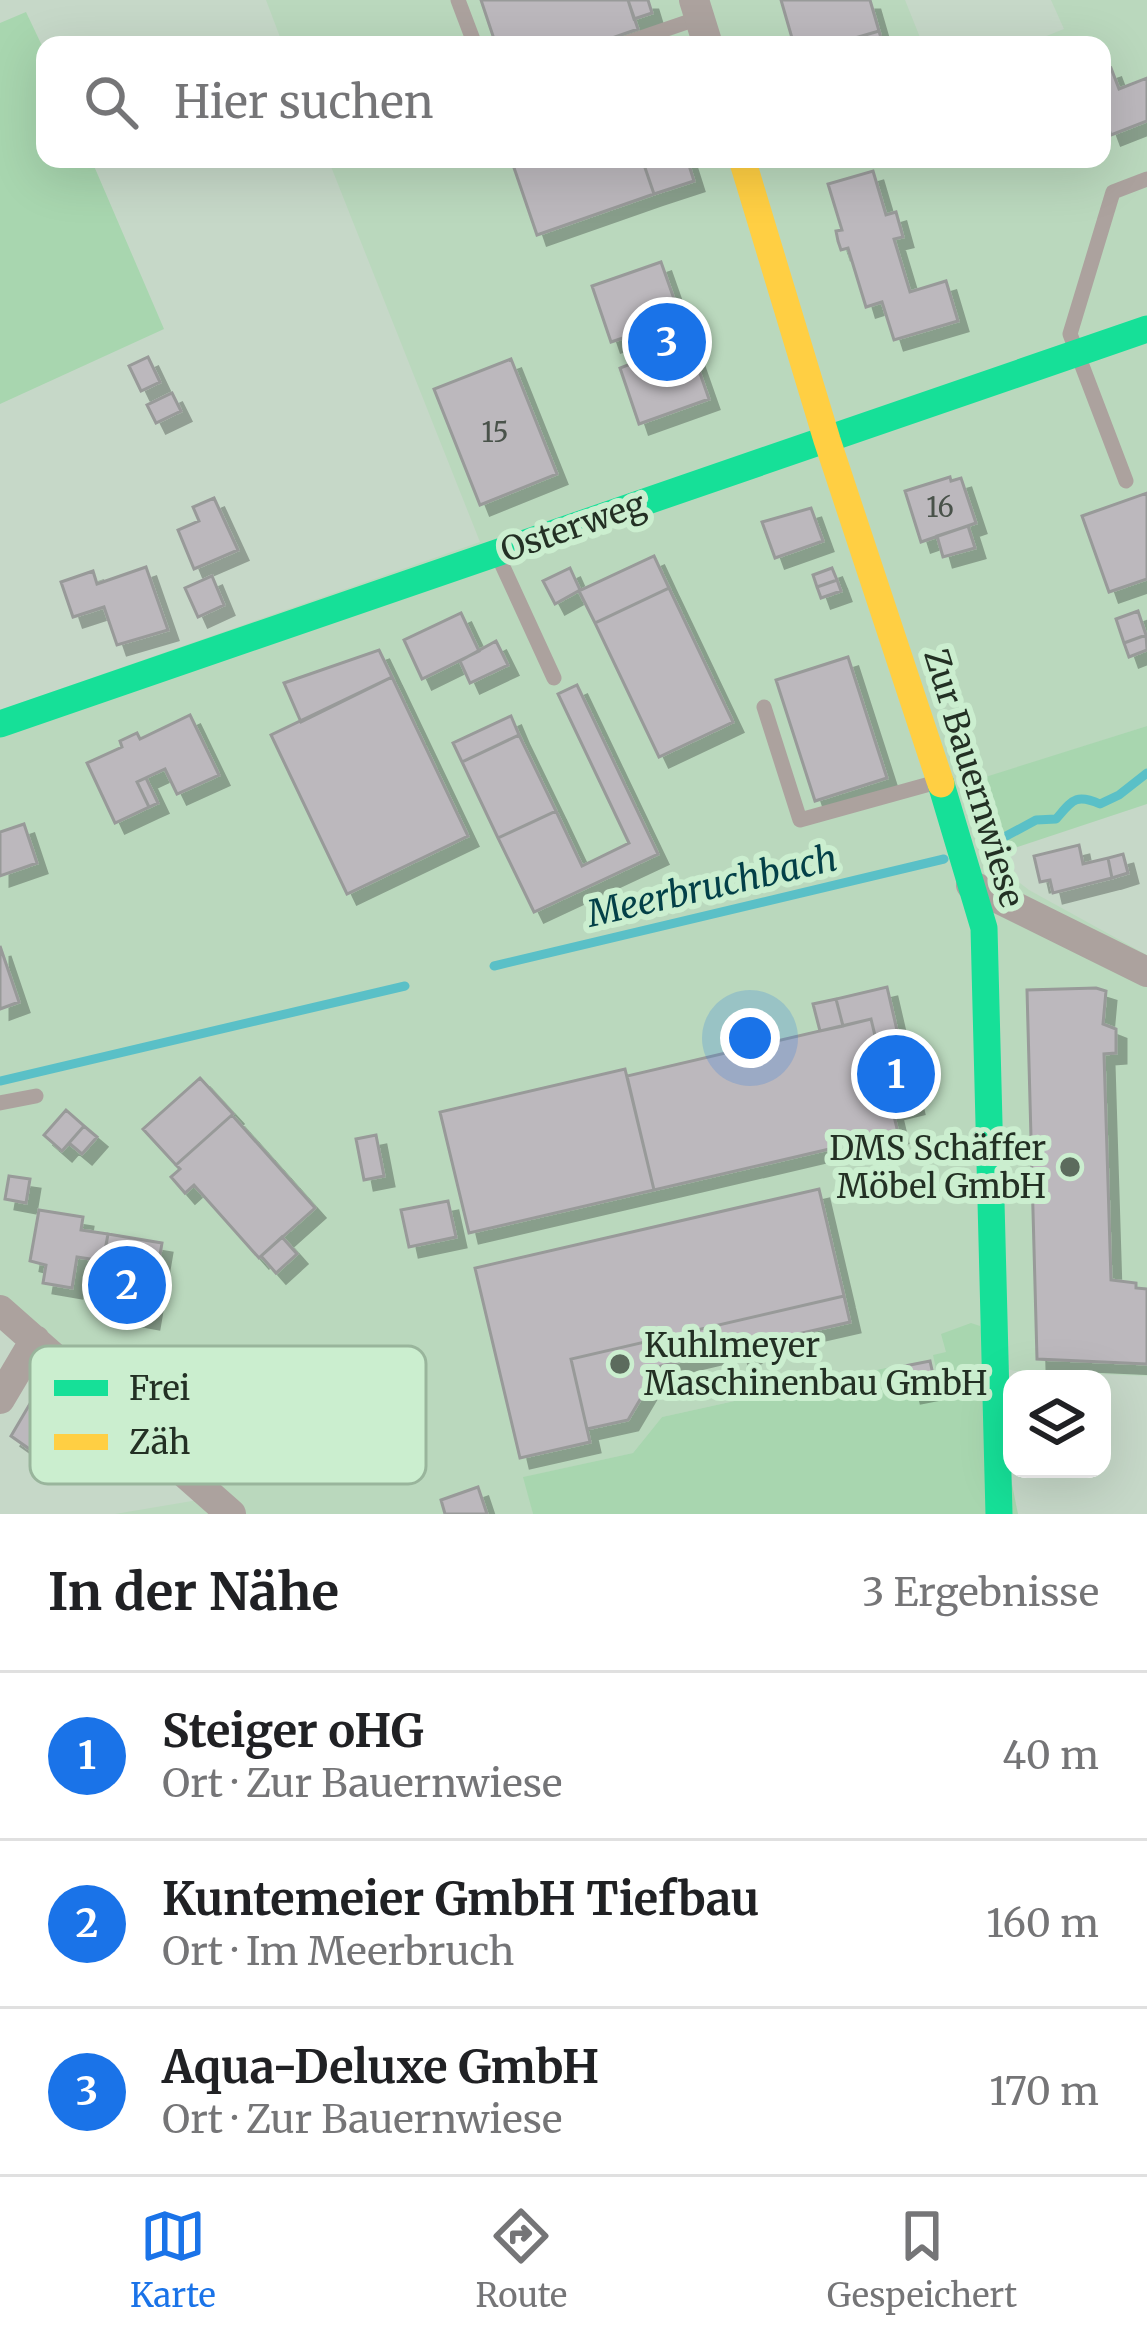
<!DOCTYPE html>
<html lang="de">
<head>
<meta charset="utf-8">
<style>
  body { margin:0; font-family:Merriweather,serif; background:#f2f2f2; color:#202124 }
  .controls { position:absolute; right:36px; bottom:36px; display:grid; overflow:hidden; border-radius:24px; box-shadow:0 12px 48px #0002 }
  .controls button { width:108px; height:108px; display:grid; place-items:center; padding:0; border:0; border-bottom:3px solid #e0e0e0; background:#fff; color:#202124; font:60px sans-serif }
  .you { position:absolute; left:750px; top:1038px; width:42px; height:42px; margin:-30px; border:9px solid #fff; border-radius:50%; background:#1a73e8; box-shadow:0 0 0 18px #1a73e833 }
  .badge { display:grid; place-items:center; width:78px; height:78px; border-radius:50%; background:#1a73e8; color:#fff; font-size:39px; font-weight:700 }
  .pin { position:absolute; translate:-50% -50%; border:6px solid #fff; box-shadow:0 3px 12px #0006 }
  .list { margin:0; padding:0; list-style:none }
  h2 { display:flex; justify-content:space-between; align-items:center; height:156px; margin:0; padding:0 48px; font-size:51px }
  h2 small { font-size:39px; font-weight:400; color:#757577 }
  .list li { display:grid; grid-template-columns:78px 1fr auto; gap:36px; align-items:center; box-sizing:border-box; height:168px; padding:0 48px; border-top:3px solid #e0e0e0 }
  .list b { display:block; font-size:45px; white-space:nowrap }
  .list p { margin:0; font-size:39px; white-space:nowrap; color:#757577 }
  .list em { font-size:39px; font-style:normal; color:#757577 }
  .icon { flex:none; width:66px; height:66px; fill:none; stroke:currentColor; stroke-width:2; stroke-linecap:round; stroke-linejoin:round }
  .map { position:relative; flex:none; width:1147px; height:1514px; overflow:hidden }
  .search { position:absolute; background:#fff; box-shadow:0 12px 48px #0002; left:36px; right:36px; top:36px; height:132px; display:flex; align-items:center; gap:30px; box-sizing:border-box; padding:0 42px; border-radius:24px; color:#757577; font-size:45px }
  .sheet { height:660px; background:#fff }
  nav { display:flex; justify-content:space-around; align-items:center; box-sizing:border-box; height:168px; border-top:3px solid #e0e0e0; background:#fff; font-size:33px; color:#757577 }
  nav a { display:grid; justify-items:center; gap:6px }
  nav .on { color:#1a73e8 }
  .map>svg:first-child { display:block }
</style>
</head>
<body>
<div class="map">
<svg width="1147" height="1514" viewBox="0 0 1147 1514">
  <defs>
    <filter id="shadow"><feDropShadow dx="10" dy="10" stdDeviation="0" flood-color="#0004"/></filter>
  </defs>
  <rect width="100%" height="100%" fill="#c6d8c8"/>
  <!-- built -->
  <path fill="#bad8bd" d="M266,0H905L923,45H283Z
    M1051,0H1147V726L963,785L994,863L1029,890L1147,955V1376L1015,1371L946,1353L943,1397L906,1398L898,1365L662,1417L633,1453L524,1477L533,1514H115L198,1500L0,1324V710L480,542L328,159H1102V45H1024L1064,29Z"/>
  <!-- green -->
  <path fill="#a8d6af" d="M26,12L45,52V159H91L164,329L0,404V23Z
    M1147,726V804L990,856L963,784Z
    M971,1323L980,1326L1018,1514H533L523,1477L633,1453L662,1417L899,1365L907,1398L942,1397L933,1355L946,1352L941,1334Z"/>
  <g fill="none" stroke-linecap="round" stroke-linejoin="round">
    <!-- stream -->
    <path stroke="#5ac0c7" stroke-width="9" d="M984,848L1036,820L1056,819C1072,801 1075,793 1100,804L1119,795L1147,773
      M494,966L944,859
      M0,1081L405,986"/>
  </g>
  <!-- building -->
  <path fill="#bcb8bd" stroke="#989a99" stroke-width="3" filter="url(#shadow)" d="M481,0H628L638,29L592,45H496Z
    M628,0H648L652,13L634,19Z
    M781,0H870L879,31L831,45H794Z
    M879,31L883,45H831Z
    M1111,68L1119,89L1147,78V121L1111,135L1102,111V71Z
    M511,159H642L654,194L537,235Z
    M642,159H687L694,181L654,194Z
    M873,171L886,215L896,212L903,237L894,239L910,292L946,281L958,321L894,340L882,302L866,307L848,248L841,250L838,241L836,231L842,230L828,184Z
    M661,262L680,316L687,314L693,330L697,343L690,345L709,399L639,424L620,368L643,359L635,334L611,342L592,286Z
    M148,357L160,382L141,391L129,366Z
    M511,359L557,474L480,505L434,389Z
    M172,393L181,411L156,423L147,405Z
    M950,477L951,481L961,478L976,523L921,542L905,491Z
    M1147,493V579L1109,592L1082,516Z
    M214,498L238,550L194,569L178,530L199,521L193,507Z
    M811,508L823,541L775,558L762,522Z
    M968,526L975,548L943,557L937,536Z
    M654,556L669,588L595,623L579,591Z
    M146,567L168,630L117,645L104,607L73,617L61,582L93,571L97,584Z
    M570,568L580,590L555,604L543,581Z
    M832,568L837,580L817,587L813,575Z
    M212,576L224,605L198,617L185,588Z
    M837,580L841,591L821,598L817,587Z
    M669,588L733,722L659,757L595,623Z
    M1138,611L1146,635L1124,643L1116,619Z
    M461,613L479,651L422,679L404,640Z
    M1146,635L1147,650L1129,657L1124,643Z
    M496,641L508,665L470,683L460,661Z
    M379,650L392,677L301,722L284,683Z
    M848,657L887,778L815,801L776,680Z
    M392,677L468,836L347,894L271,735Z
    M577,685L658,854L534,912L498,838L556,811L582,866L629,843L558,694Z
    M190,715L219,775L177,794L165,769L137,782L149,807L115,823L87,763L122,747L120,741L137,733L140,739Z
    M511,716L519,735L462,762L453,743Z
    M519,735L556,811L498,838L462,762Z
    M146,778L158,803L149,807L137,782Z
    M24,824L37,863L0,876V832Z
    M1079,845L1083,864L1108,858L1112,878L1053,893L1050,880L1040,882L1034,856Z
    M1123,854L1128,873L1112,878L1108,858Z
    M0,946L19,1002L0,1009Z
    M887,987L914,1104L893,1109L871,1019L843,1026L836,999Z
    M1096,988L1106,991L1103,1024L1116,1029V1053L1104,1054L1111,1280L1136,1283V1288L1147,1289V1364L1037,1359L1027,990Z
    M836,999L843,1026L820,1031L813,1004Z
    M871,1019L898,1133L654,1190L627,1076Z
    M625,1069L654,1190L469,1233L440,1112Z
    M200,1078L233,1114L176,1165L143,1129Z
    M66,1110L84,1126L62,1151L44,1135Z
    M232,1115L315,1208L259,1258L194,1185L185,1193L171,1177L180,1169L176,1165Z
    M84,1126L97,1137L82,1154L69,1143Z
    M376,1135L384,1176L364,1180L356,1139Z
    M9,1176L30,1179L26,1203L5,1199Z
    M819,1189L844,1296L571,1359L590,1442L520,1458L475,1268Z
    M448,1201L456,1237L409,1247L401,1210Z
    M39,1210L83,1217L81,1230L108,1234L103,1261L77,1257L72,1288L43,1283L46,1265L30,1261Z
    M108,1234L162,1243L149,1319L95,1309Z
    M282,1237L297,1254L276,1273L261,1256Z
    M844,1296L850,1322L750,1345L751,1353L745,1355L739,1356L737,1348L648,1369L651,1381L628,1420L587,1429L571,1359Z
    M930,1361L936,1388L911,1393L905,1366Z
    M31,1402L63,1421L50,1443L71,1456L62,1472L11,1436Z
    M478,1487L487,1514H445L441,1500Z"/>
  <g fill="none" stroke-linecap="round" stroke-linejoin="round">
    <!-- lane -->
    <path stroke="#aca29e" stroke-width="15" d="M458,0L475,45
      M620,45L699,18
      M1126,481L1070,334L1113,192L1147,179
      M498,556L554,678
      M764,707L800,820L937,782
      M0,1103L36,1096"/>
    <!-- street -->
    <path stroke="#aca29e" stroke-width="30" d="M694,0L708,45
      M971,885L1147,972
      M0,1310L231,1514
      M0,1399L35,1340"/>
    <!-- fast -->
    <path stroke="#16e098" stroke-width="27" d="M0,724L1147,329
      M941,784L984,928L999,1514"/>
    <!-- slow -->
    <path stroke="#ffcf43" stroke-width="27" d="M742,159L827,440L941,784"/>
  </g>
  <!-- markers -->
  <g fill="#5c6b5d" stroke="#cbeecf" stroke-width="4.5">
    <circle cx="1070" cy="1167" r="12"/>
    <circle cx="620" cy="1364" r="12"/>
  </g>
  <g text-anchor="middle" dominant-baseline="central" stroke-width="12" stroke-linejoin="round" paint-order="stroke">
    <!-- number labels -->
    <g font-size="27" fill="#49524a">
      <text x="495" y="432">15</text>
      <text x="940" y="507">16</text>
    </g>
    <!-- street labels -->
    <g font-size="33" fill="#233024" stroke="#cbeecf">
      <text transform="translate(573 527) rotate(-19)">Osterweg</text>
      <text transform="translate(974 778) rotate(73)">Zur Bauernwiese</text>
    </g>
    <!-- poi labels -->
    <g font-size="33" fill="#233024" stroke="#cbeecf" text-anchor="end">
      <text x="1046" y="1148">DMS Schäffer<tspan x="1046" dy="38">Möbel GmbH</tspan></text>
      <text x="644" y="1345" text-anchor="start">Kuhlmeyer<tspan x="644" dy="38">Maschinenbau GmbH</tspan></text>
    </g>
    <!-- water labels -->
    <g font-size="36" font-style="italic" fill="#034048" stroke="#cbeecf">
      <text transform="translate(712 886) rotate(-13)">Meerbruchbach</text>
    </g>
  </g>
  <!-- legend -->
  <rect x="30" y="1346" width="396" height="138" rx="18" fill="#cbeecf" stroke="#99b59c" stroke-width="3"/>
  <rect x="54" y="1380" width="54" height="16" fill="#16e098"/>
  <rect x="54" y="1434" width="54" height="16" fill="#ffcf43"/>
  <g font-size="33" fill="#233024">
    <text x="129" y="1400">Frei</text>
    <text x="129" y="1454">Zäh</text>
  </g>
</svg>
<div class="controls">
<button><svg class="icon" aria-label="layers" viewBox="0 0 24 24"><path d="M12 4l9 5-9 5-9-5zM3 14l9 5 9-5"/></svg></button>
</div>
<div class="you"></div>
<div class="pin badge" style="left:896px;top:1074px">1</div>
<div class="pin badge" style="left:127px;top:1285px">2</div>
<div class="pin badge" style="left:667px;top:342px">3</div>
<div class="search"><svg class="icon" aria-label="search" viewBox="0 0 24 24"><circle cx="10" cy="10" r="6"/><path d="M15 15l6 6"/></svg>Hier suchen</div>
</div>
<section class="sheet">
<h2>In der Nähe<small>3 Ergebnisse</small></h2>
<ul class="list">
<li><span class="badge">1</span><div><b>Steiger oHG</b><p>Ort · Zur Bauernwiese</p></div><em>40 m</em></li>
<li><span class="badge">2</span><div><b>Kuntemeier GmbH Tiefbau</b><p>Ort · Im Meerbruch</p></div><em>160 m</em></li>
<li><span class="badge">3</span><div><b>Aqua-Deluxe GmbH</b><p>Ort · Zur Bauernwiese</p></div><em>170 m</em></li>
</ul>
</section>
<nav>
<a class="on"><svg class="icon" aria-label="map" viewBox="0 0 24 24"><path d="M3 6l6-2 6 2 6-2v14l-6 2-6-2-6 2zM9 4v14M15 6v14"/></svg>Karte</a>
<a><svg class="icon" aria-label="directions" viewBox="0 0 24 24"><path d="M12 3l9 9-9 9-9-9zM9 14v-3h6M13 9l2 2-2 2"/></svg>Route</a>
<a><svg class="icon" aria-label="saved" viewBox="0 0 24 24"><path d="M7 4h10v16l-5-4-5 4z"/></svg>Gespeichert</a>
</nav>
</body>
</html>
